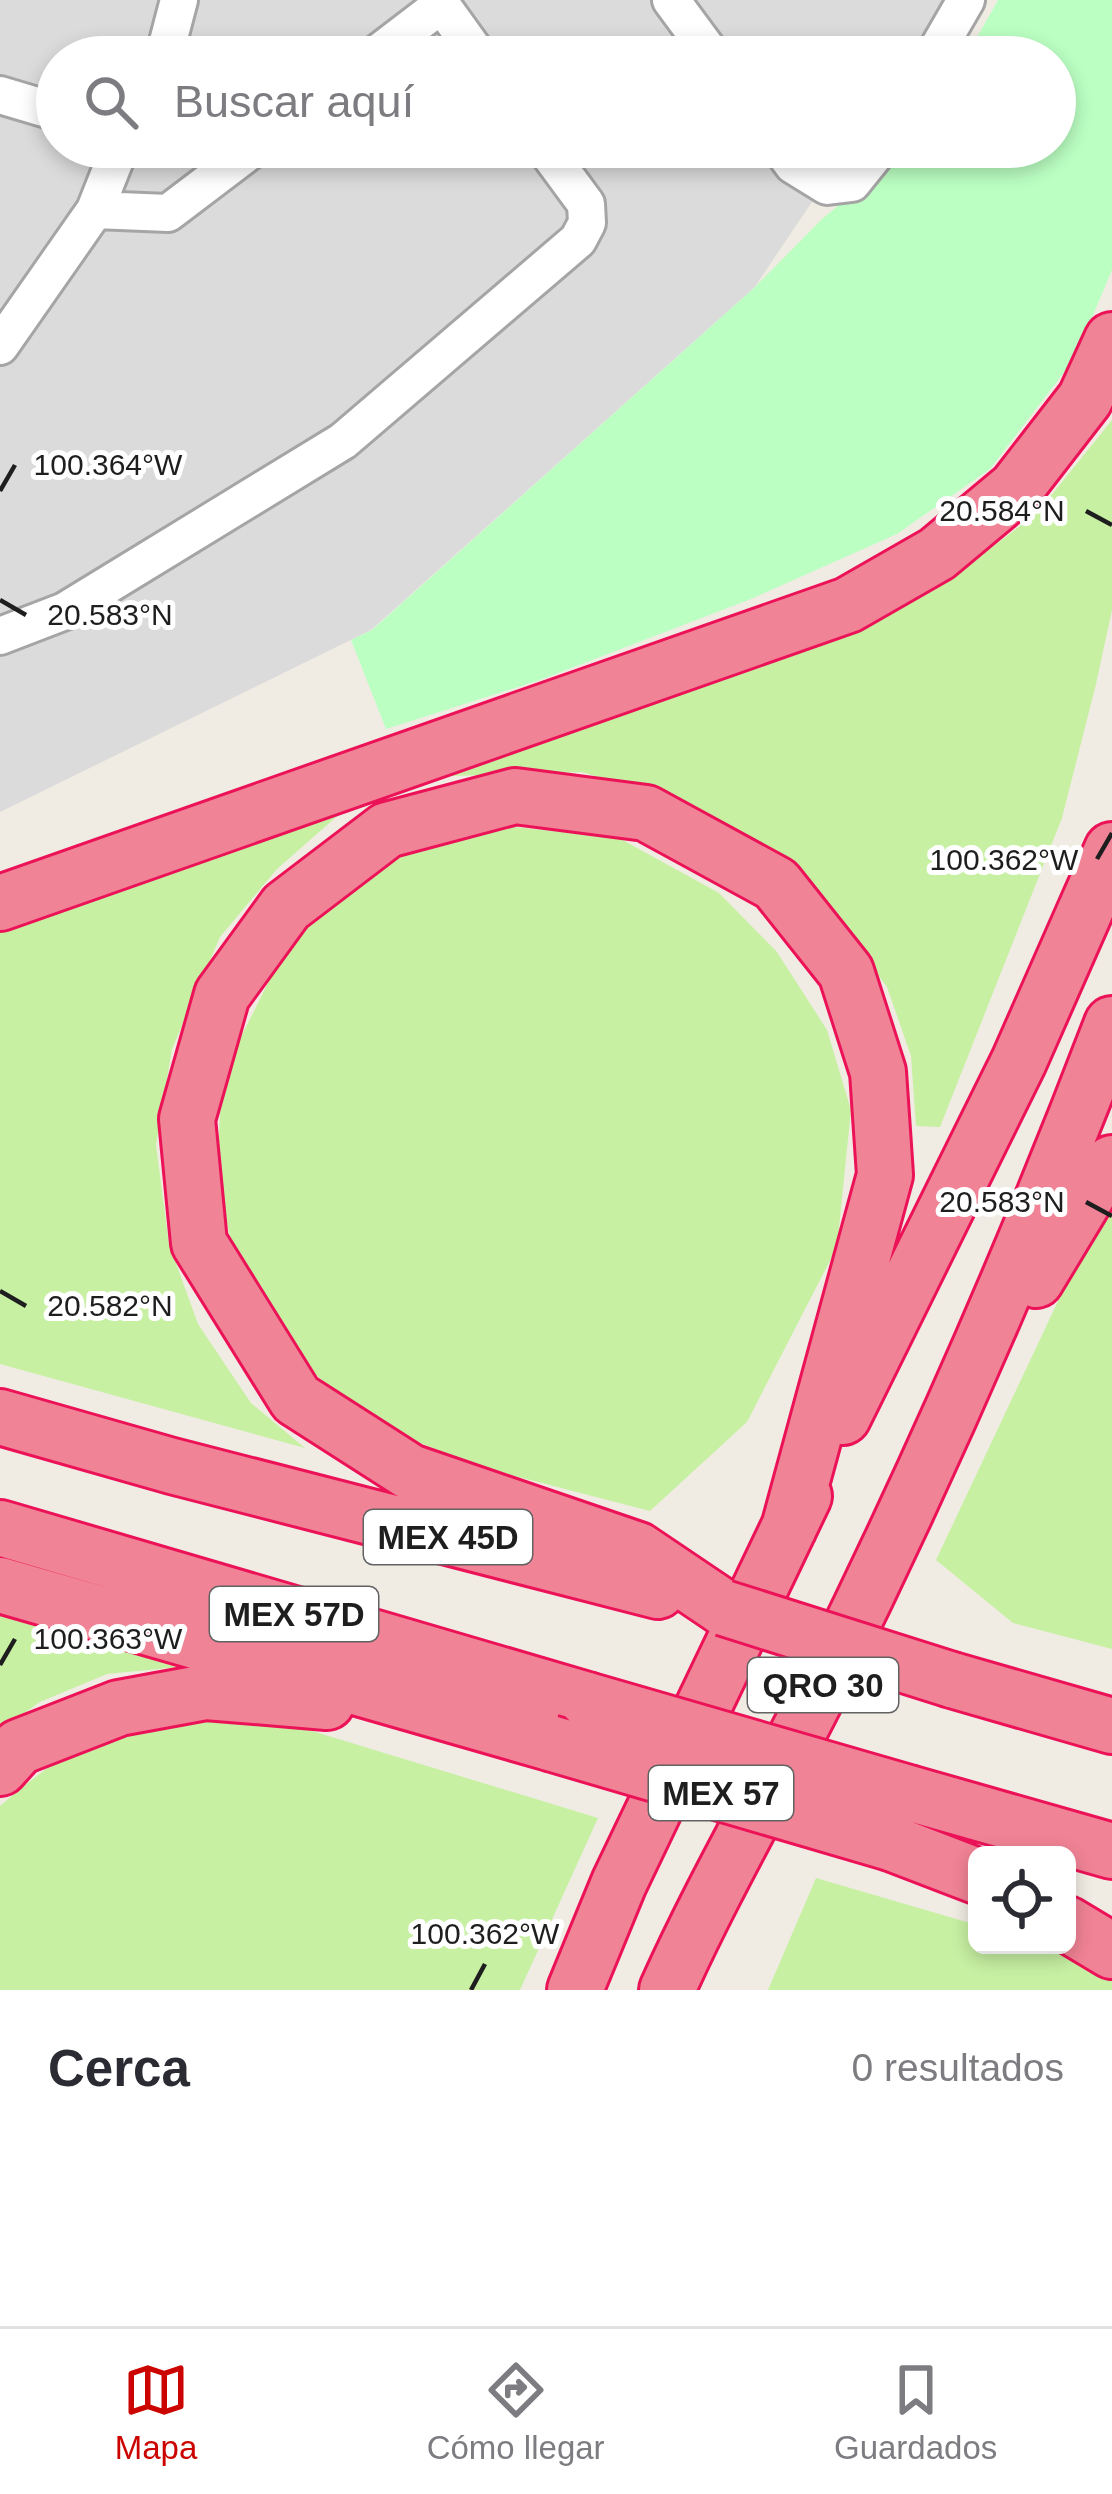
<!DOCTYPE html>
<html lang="es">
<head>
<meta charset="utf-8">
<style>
  body { margin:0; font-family:Arial,sans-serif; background:#f2f2f3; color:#2b2b33 }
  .controls { position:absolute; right:36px; bottom:36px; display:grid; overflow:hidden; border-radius:18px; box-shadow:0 6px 18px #0003 }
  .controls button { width:108px; height:108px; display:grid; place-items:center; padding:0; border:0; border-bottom:3px solid #e1e1e2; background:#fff; color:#2b2b33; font:60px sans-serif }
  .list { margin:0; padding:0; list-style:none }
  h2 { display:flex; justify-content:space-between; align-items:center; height:156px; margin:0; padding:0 48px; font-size:51px }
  h2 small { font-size:39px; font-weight:400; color:#7c7c81 }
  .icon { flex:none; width:66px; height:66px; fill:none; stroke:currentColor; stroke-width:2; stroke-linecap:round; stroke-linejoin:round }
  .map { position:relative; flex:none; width:1112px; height:1990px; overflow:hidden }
  .search { position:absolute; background:#fff; box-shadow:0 6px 18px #0003; left:36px; right:36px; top:36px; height:132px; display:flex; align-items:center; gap:30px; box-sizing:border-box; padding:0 42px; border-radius:66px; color:#7c7c81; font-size:45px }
  .sheet { height:336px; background:#fff }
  nav { display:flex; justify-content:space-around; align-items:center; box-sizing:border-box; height:168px; border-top:3px solid #e1e1e2; background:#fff; font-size:33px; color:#7c7c81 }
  nav a { display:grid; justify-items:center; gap:6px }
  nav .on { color:#cc0400 }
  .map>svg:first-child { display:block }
</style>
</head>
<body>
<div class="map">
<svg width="1112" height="1990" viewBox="0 0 1112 1990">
  <rect width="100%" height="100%" fill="#f0ece3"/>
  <!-- residential -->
  <path fill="#dcdbdb" d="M0,0H948L910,57H57V147H849L754,288L371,630L0,812Z"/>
  <!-- grass -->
  <path fill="#c7f0a3" d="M1112,420V610L1096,684L1062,818L940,1127L916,1126L911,1056L887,987L841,925L673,800L582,772L449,776L875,620L958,573L1037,513Z
    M343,811L277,869L220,937L172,1049L156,1145L169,1244L198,1324L251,1403L305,1448L0,1364V928Z
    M514,827L619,838L719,893L777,952L827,1030L851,1110L837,1247L747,1422L650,1511L484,1468L369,1423L287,1348L237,1271L217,1173L222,1075L271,977L319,910L402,853Z
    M1112,1212V1649L1013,1623L936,1560L1085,1244Z
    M0,1606L200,1665L107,1674L40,1702L0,1730Z
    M235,1712L276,1720L598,1818L520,1990H0V1806C41,1770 94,1732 149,1721C177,1716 206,1715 235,1712Z
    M816,1878L977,1925V1945C1025,1945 1068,1947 1112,1970V1990H768Z"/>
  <!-- park -->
  <path fill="#bbffc2" d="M998,0H1112V270L1075,358L990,469L897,534L751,599L540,680L386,729L351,640L372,630L754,288L822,219L909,147H1055V57H966Z"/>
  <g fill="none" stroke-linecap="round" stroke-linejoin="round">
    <!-- minor casing -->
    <g stroke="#a5a5a5" stroke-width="42">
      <path id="minor" d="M438,0L479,57
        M671,0L713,57
        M164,57L179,0
        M373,57L441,5
        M933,57L966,0
        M0,95L57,112
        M780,147L793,165L827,186L852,183L881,147
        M95,210L168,213L255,147
        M0,346L95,210L120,147
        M0,636L65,611L343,441L578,240L587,223L586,204L544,147"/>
    </g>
    <!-- highway casing -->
    <g stroke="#ec1258" stroke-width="60">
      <path id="highway" d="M0,903L848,605L937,554L1016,488L1085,399L1112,340
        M1036,1280L1100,1174L1112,1163
        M0,1417L172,1466L658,1591
        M843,1417L1019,1061L1112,850
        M0,1528L587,1700
        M0,1585L550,1743
        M724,1608L638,1550L410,1472L296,1399L199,1243L187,1119L222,995L286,907L387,830L515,796L646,813L776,884L846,972L878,1072L885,1175L789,1528
        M952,1680L1112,1726
        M0,1768L19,1747L119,1708L206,1692L327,1702
        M912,1794L1112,1851
        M891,1843L977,1876
        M1067,1924L1112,1951
        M575,1990L619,1883L804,1496
        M667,1990C714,1885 773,1785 824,1682C930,1468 1027,1247 1112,1024"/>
    </g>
    <!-- minor -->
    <use href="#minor" stroke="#fff" stroke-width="36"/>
    <!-- highway -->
    <use href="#highway" stroke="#f08395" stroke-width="54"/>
    <!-- highway-bridge casing -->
    <g stroke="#ec1258" stroke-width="60" stroke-linecap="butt">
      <path id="highway-bridge" d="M724,1608L952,1680
        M587,1700L912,1794
        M550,1743L891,1843"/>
    </g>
    <!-- highway-bridge -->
    <use href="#highway-bridge" stroke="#f08395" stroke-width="54"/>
  </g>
  <!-- ticks -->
  <path fill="none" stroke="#1e1e1e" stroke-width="4.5" d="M0,491L15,465M1086,511L1112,525M0,600L26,615M1097,859L1112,833M1086,1202L1112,1216M0,1291L26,1306M0,1665L15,1639M471,1990L485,1964"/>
  <g text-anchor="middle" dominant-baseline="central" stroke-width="10" stroke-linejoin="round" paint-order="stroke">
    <!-- shield labels -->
    <g fill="#fff" stroke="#626262" stroke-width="3">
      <rect x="364" y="1510" width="168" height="54" rx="9"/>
      <rect x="210" y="1587" width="168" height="54" rx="9"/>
      <rect x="748" y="1658" width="150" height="54" rx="9"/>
      <rect x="649" y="1766" width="144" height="54" rx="9"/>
    </g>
    <g font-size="33" font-weight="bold" fill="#1e1e1e">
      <text x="448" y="1537">MEX 45D</text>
      <text x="294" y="1614">MEX 57D</text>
      <text x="823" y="1685">QRO 30</text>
      <text x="721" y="1793">MEX 57</text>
    </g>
  </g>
  <g font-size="30" text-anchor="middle" fill="#1e1e1e" stroke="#fff" stroke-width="10" stroke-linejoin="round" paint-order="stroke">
    <text x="108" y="475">100.364°W</text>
    <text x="1002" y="521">20.584°N</text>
    <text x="110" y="625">20.583°N</text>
    <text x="1004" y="870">100.362°W</text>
    <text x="1002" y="1212">20.583°N</text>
    <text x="110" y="1316">20.582°N</text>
    <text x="108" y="1649">100.363°W</text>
    <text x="485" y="1944">100.362°W</text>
  </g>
</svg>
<div class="controls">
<button><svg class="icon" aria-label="locate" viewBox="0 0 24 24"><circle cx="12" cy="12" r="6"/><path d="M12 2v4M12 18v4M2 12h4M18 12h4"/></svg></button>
</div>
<div class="search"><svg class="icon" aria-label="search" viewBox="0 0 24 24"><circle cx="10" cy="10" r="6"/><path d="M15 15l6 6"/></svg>Buscar aquí</div>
</div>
<section class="sheet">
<h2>Cerca<small>0 resultados</small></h2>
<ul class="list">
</ul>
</section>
<nav>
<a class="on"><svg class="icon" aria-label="map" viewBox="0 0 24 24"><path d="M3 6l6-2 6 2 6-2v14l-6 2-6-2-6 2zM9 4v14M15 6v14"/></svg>Mapa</a>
<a><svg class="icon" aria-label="directions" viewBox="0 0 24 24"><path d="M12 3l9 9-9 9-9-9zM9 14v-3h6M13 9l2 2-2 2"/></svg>Cómo llegar</a>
<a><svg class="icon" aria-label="saved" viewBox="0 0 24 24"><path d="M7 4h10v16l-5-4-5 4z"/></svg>Guardados</a>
</nav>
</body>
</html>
